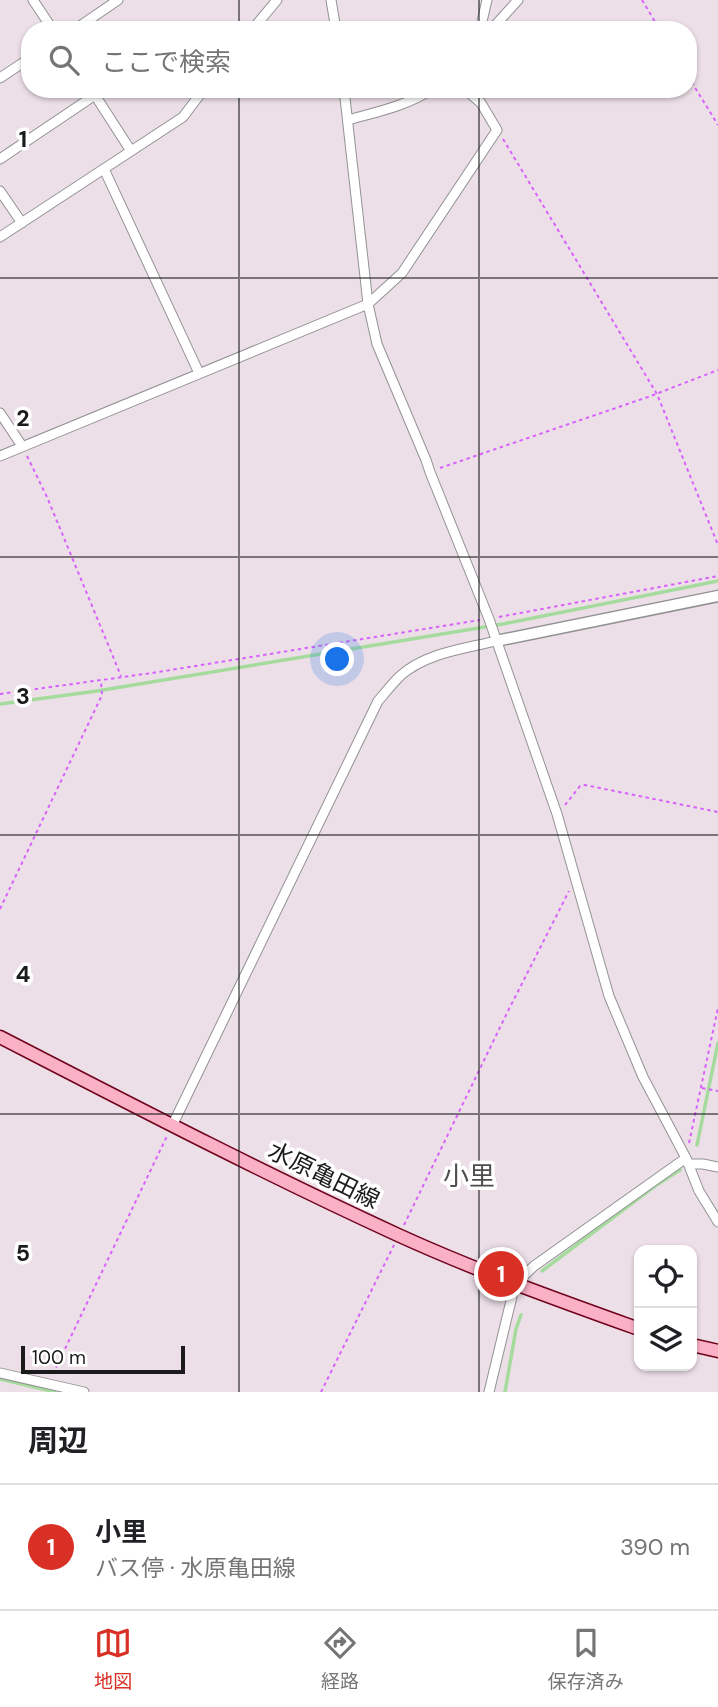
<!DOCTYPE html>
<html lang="ja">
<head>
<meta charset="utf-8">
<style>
  body { margin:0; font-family:"DM Sans","Noto Sans JP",sans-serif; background:#f2f2f2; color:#202124 }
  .controls { position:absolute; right:21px; bottom:21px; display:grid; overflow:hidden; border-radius:14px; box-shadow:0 2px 5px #0004 }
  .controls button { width:63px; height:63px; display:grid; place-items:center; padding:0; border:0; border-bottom:2px solid #e0e0e0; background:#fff; color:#202124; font:35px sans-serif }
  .scale { position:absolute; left:21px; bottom:18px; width:164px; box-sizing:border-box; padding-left:7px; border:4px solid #1b1b1b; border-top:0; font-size:19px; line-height:24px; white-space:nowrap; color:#1b1b1b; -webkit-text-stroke:5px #fff; paint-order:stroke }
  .you { position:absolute; left:338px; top:660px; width:24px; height:24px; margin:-18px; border:5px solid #fff; border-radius:50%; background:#1a73e8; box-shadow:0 0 0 10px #1a73e833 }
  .badge { display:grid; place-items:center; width:46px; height:46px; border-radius:50%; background:#d93025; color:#fff; font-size:23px; font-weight:700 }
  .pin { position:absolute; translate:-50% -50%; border:4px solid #fff; box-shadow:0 2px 7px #0006 }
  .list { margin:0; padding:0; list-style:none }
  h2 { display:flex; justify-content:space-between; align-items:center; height:91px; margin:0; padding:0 28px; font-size:30px }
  h2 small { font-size:23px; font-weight:400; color:#757577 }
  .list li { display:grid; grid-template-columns:46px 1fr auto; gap:21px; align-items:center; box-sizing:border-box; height:126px; padding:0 28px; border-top:2px solid #e0e0e0 }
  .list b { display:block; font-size:26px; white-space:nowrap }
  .list p { margin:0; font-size:23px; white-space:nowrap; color:#757577 }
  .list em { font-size:23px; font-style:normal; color:#757577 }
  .icon { flex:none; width:38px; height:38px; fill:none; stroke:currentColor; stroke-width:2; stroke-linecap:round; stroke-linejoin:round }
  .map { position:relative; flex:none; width:718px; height:1392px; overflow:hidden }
  .search { position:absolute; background:#fff; box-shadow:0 2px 5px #0004; left:21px; right:21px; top:21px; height:77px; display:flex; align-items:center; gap:18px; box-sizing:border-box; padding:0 24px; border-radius:28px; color:#757577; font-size:26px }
  .sheet { height:217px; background:#fff }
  nav { display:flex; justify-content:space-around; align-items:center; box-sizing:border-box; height:98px; border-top:2px solid #e0e0e0; background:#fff; font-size:19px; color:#757577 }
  nav a { display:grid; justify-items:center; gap:4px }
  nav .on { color:#d93025 }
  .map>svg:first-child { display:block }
</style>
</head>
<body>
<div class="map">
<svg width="718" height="1392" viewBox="0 0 718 1392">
  <rect width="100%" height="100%" fill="#eddfe8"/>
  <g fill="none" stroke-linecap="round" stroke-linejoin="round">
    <!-- stream -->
    <path stroke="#a5dc9e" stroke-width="3.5" d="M0,704L97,691L503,624L718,581
      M697,1145L718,1043
      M542,1271L655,1186L680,1170
      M0,1379L55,1392
      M505,1392L516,1329L521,1315"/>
    <!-- minor casing -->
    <g stroke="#929292" stroke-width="11">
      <path id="minor" d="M33,0L53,30
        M331,0L336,30
        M74,30L118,0
        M252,30L277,0
        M480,30L487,0
        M491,30L518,0
        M0,78L30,58
        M91,89L131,151
        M344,89L368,304L377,344L426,460L430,472L489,619L557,814L609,996L643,1077L686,1158L699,1191L718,1222
        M348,120C376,112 407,106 432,89
        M0,159L104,89
        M104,169L199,373
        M0,191L22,223
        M0,237L183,117L204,89
        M0,413L22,446
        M0,456L368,304L402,273L497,130L481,103L465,89
        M172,1126L378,701C385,693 392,684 400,676C426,653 463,649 496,641
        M689,1164H703L718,1167
        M0,1373L84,1392
        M489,1392L515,1284L534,1266L686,1158"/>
    </g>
    <!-- tertiary casing -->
    <g stroke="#929292" stroke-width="13">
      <path id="tertiary" d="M496,641L718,596"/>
    </g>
    <!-- secondary casing -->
    <g stroke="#70031c" stroke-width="15">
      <path id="secondary" d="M0,1037C132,1105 263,1173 398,1235C477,1271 558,1300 639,1329
        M692,1345L718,1351"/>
    </g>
    <!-- path -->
    <path stroke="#d762fb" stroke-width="2" stroke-dasharray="3.5 3.5" stroke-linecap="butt" d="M642,0L660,30
      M688,76L718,125
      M503,139L657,394L718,545
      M27,456L47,497L121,676
      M440,468L648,397L718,370
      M499,617L718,576
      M0,694L152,673L480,620
      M565,805L580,786L585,785L718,812
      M0,909L102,695L101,681
      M702,1088L718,1091
      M689,1143L718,1008
      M404,1225L507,1013L569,891
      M53,1374L167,1136
      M321,1392L394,1245"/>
    <!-- minor -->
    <use href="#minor" stroke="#fff" stroke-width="9"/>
    <!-- tertiary -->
    <use href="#tertiary" stroke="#fff" stroke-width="10"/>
    <!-- secondary -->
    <use href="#secondary" stroke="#fab0c5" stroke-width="12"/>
  </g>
  <!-- grid -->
  <path fill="none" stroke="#1b1b1b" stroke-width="2" stroke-opacity="0.55" d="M239,0V30M479,0V30M239,89V1392M479,89V1392M0,278H718M0,557H718M0,835H718M0,1114H718"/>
  <g text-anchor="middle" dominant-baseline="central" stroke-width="7" stroke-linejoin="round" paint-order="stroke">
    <!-- street labels -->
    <g font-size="24" fill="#1b1b1b" stroke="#fff">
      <text transform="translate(324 1175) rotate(26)">水原亀田線</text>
    </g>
    <!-- neighbourhood labels -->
    <g font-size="26" fill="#4e4e4e" stroke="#fff">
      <text x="469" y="1176">小里</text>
    </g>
  </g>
  <g font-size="23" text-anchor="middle" font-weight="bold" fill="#1b1b1b" stroke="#fff" stroke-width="7" stroke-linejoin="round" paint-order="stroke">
    <text x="23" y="147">1</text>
    <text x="23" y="426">2</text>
    <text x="23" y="704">3</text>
    <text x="23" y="982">4</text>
    <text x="23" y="1261">5</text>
  </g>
</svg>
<div class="controls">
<button><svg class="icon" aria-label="locate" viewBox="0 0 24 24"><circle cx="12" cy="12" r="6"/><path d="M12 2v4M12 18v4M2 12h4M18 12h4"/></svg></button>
<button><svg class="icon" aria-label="layers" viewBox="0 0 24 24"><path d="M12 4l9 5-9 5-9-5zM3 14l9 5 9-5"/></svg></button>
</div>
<div class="scale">100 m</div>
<div class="you"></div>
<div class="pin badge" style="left:501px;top:1274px">1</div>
<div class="search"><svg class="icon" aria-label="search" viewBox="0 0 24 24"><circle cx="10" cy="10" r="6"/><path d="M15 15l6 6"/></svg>ここで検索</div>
</div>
<section class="sheet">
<h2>周辺<small></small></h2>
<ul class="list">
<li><span class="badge">1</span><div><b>小里</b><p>バス停 · 水原亀田線</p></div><em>390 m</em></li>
</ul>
</section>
<nav>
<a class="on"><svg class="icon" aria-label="map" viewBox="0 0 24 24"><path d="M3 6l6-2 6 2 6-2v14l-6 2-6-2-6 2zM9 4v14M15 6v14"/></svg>地図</a>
<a><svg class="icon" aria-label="directions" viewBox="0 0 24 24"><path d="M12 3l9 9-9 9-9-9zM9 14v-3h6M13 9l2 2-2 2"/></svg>経路</a>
<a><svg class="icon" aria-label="saved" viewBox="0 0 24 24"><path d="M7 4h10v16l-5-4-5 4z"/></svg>保存済み</a>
</nav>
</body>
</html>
